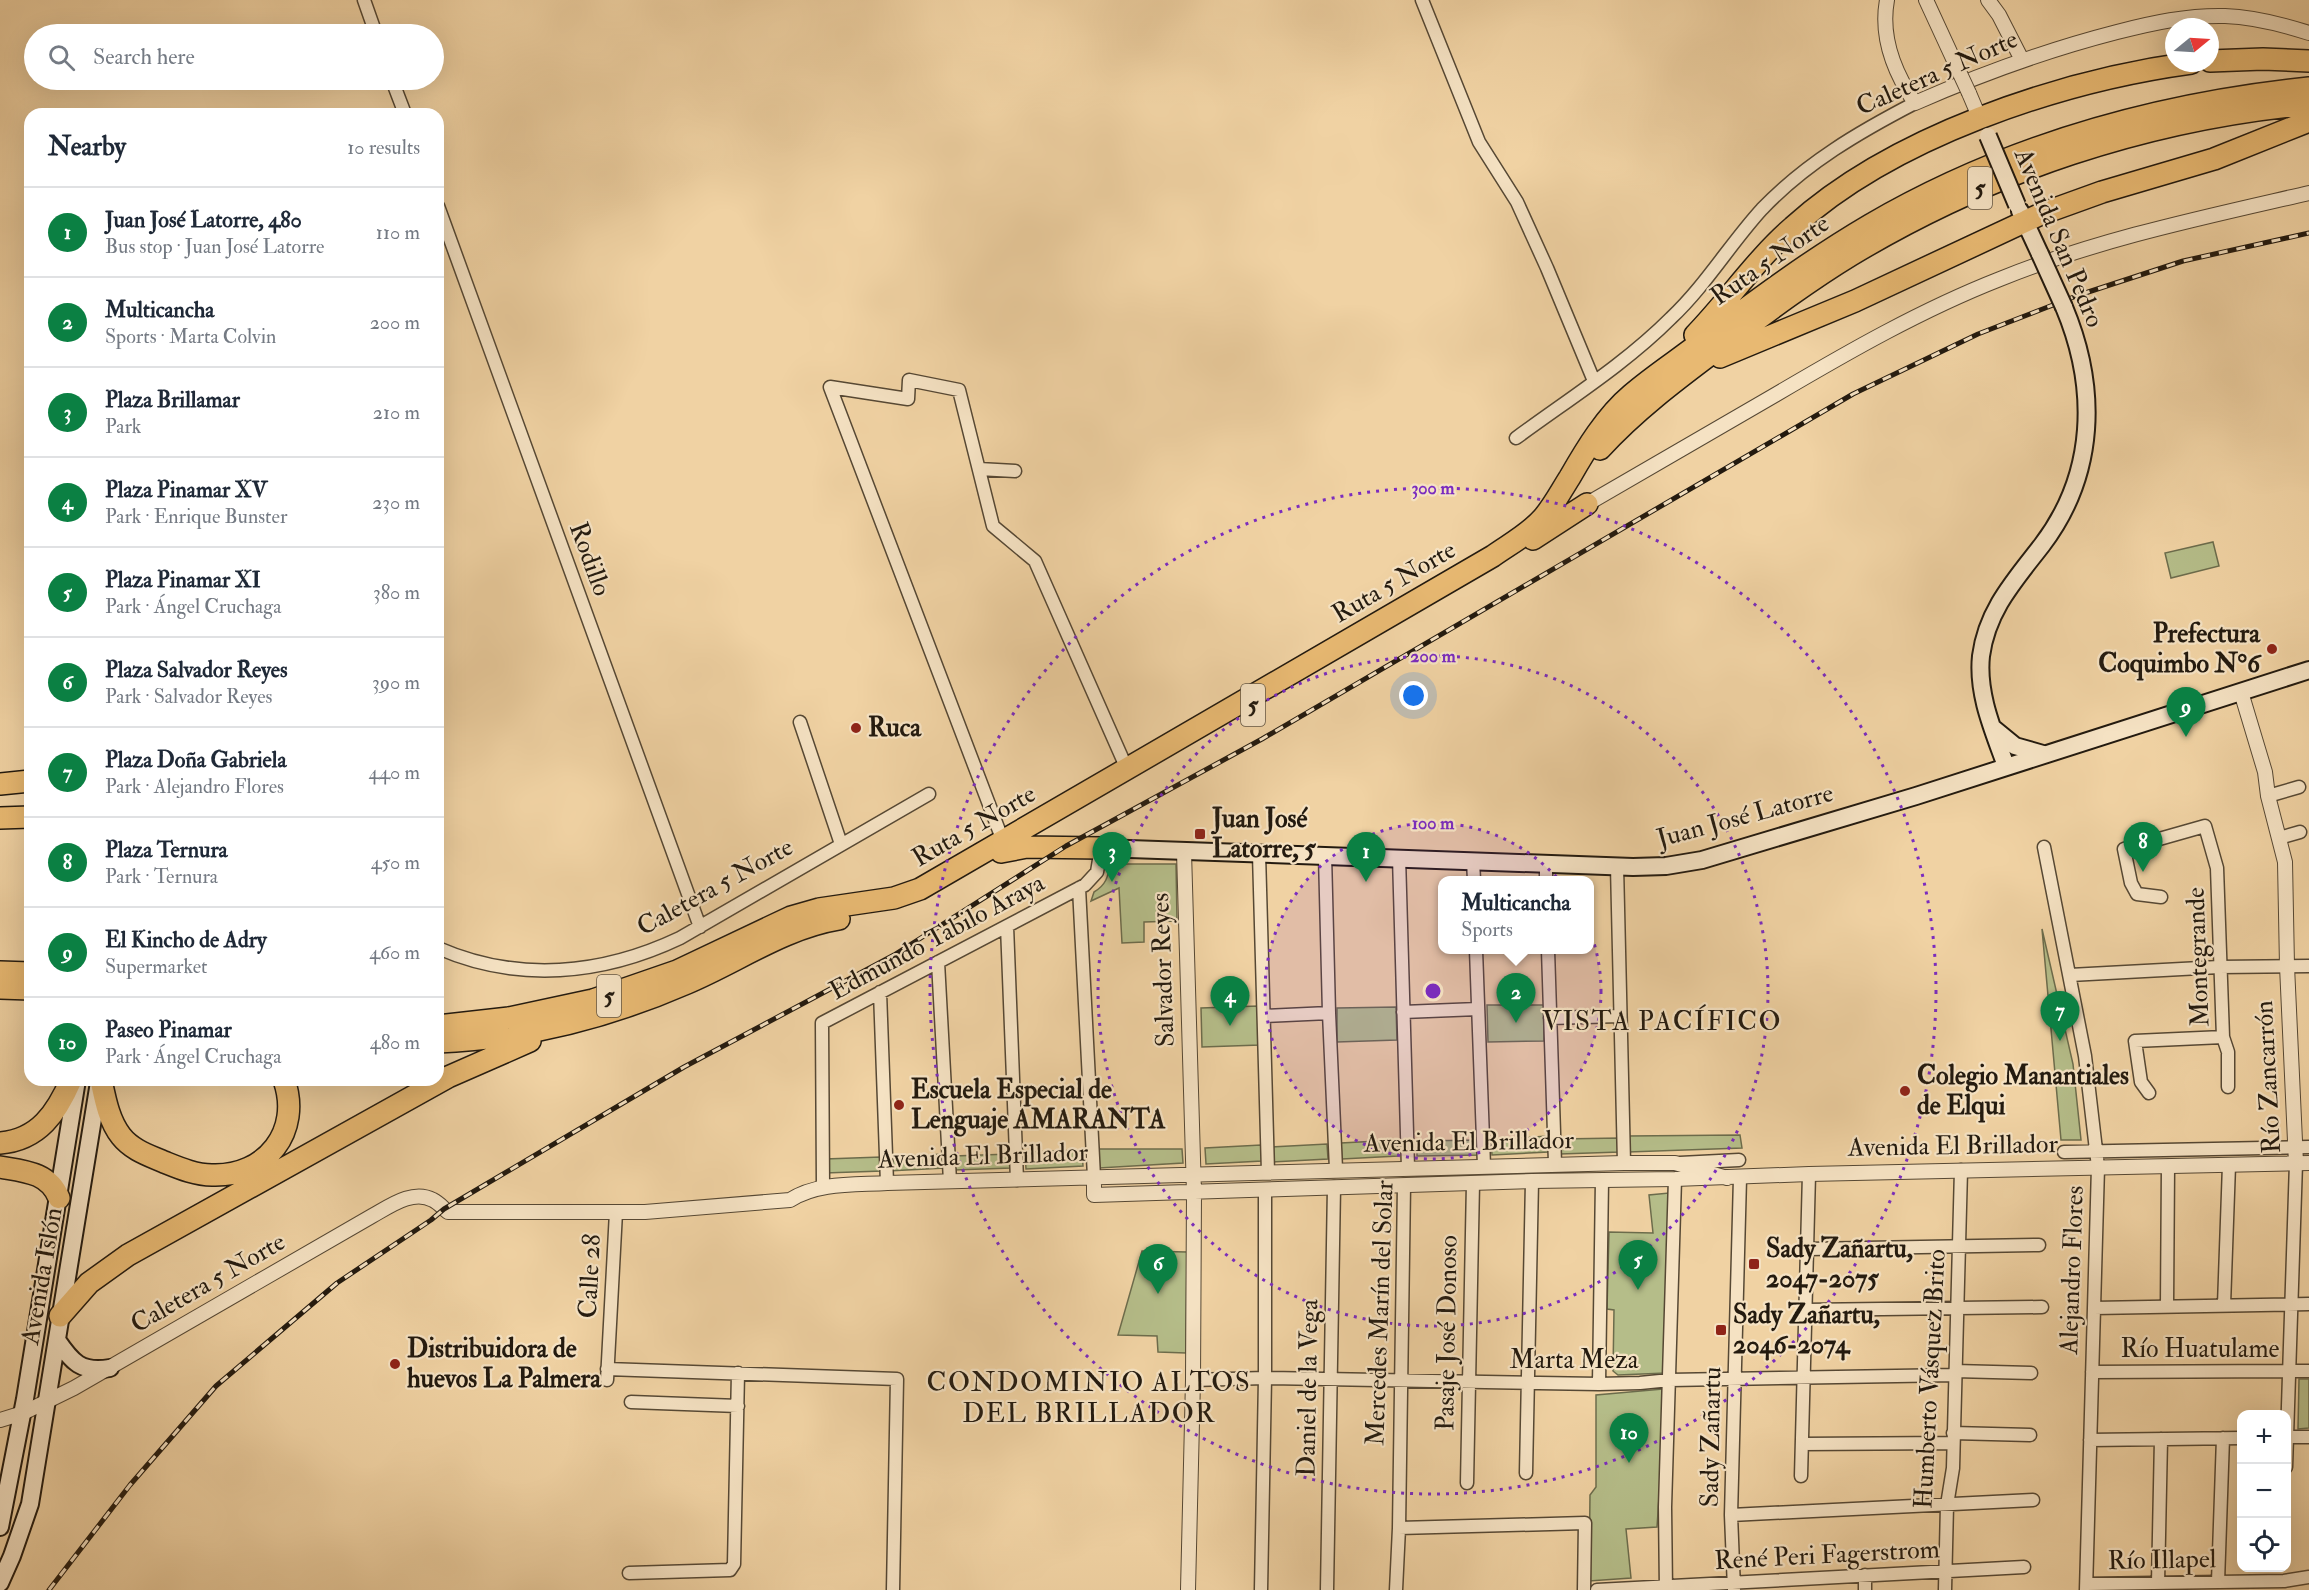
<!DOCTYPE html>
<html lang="en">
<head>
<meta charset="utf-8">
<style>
  body { margin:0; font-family:"IM FELL Double Pica",serif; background:#f6f6f7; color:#1f2937 }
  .controls { position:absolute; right:18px; bottom:18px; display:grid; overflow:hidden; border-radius:12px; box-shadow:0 6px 24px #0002 }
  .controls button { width:54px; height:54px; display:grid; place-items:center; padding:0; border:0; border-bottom:2px solid #e0e1e3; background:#fff; color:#1f2937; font:30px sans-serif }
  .compass { position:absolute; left:2165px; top:18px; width:54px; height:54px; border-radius:50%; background:#fff; box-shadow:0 6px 24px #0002; rotate:72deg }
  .you { position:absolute; left:1414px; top:696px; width:21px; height:21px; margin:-15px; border:4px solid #fff; border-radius:50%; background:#1a73e8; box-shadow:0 0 0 9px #1a73e833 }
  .badge { display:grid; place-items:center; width:39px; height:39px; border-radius:50%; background:#0b8043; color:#fff; font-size:20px; font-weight:700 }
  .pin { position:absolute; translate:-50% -50px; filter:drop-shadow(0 2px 3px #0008) }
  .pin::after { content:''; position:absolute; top:32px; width:21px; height:18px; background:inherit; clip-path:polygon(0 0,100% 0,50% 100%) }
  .popup { position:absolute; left:1438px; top:876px; width:156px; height:78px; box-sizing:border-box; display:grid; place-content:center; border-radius:12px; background:#fff; filter:drop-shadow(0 2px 4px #0005); font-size:20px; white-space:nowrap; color:#747a83 }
  .popup b { font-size:22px; color:#1f2937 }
  .popup::after { content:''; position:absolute; left:50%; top:100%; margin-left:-12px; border:12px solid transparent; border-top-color:#fff }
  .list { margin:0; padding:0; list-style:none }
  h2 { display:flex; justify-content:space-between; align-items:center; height:78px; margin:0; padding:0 24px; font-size:26px }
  h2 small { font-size:20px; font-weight:400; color:#747a83 }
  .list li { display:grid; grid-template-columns:39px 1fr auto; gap:18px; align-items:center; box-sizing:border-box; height:90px; padding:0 24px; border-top:2px solid #e0e1e3 }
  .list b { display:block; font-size:22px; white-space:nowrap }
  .list p { margin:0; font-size:20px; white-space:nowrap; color:#747a83 }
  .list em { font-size:20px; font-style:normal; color:#747a83 }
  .icon { flex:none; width:33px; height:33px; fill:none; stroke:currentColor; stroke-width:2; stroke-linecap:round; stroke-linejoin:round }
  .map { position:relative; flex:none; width:2309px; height:1590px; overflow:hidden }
  .search { position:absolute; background:#fff; box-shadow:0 6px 24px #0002; left:24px; top:24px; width:420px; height:66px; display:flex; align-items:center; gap:15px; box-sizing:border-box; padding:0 21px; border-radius:33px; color:#747a83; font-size:22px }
  .panel { position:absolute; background:#fff; box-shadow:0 6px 24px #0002; left:24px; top:108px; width:420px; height:978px; border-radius:18px }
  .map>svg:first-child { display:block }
</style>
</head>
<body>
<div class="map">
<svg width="2309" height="1590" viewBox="0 0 2309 1590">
  <rect width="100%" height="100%" fill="#f0d2a3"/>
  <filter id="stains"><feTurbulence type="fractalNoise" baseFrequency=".00333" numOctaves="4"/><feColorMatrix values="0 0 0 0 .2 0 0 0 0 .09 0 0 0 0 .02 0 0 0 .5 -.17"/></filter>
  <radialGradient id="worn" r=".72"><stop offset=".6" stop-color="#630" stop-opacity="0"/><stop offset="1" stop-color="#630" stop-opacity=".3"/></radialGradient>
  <!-- green -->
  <path fill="#b5bd89" stroke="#6c6c4c" stroke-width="1.5" d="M2213,542L2219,566L2171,578L2165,553Z
    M1110,864H1176L1177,921L1144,922V942L1122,943L1119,888L1091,901L1094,892C1106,885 1108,877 1110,864Z
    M2042,929L2073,1064L2081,1140H2061Z
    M1487,1005H1544V1041L1488,1042Z
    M1258,1006L1260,1045L1202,1047L1201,1008Z
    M1396,1007L1397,1040L1337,1042V1008Z
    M1740,1135L1742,1148L1628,1152V1136Z
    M1547,1136L1548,1152L1492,1155L1491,1140Z
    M1620,1138V1152L1560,1154L1559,1139Z
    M1397,1140L1398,1156L1342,1159L1341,1143Z
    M1480,1140L1481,1155L1417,1156V1141Z
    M1327,1144L1328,1159L1272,1162L1271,1147Z
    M1261,1145L1262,1161L1206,1164L1205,1148Z
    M1098,1149H1182L1183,1163L1099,1168Z
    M1082,1150L1083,1166L1026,1169L1025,1152Z
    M944,1154L945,1168L888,1171L887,1157Z
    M1010,1154L1011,1168L954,1170V1156Z
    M881,1157L882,1171L825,1173V1159Z
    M1669,1193L1666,1373L1618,1375L1613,1371L1614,1310L1607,1309L1609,1232L1653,1233L1649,1195Z
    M1142,1251L1187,1252L1186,1353L1158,1352L1157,1336L1118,1335Z
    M2299,1379H2309V1428L2298,1429Z
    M1663,1389V1439L1657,1527L1626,1529L1631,1578L1589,1581L1590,1495L1596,1487V1395Z"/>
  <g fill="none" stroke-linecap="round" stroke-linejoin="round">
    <!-- minor casing -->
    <g stroke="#564834" stroke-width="15">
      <path id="minor" d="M364,0L376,34
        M1422,0L1479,142L1517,202L1547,268L1594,381
        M392,80L405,114
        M438,206L700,927
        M1516,438C1569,399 1625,364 1671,318C1706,285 1730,244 1762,209C1806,163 1859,132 1915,103
        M979,469L1015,471
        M800,722L841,844
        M2268,796L2299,787
        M2279,838L2300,832
        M1003,841L830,387L908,399L909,380L959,390L993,526L1035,561L1127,769
        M2044,847L2085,1056L2098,1167L2086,1590
        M1259,854L1268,1172
        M1325,855L1329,1013L1336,1169
        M1399,857L1408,1168
        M1473,861L1474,880
        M1546,864V880
        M1617,866L1624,1163
        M1079,888L1094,1177
        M2161,897L2137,894L2131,883L2124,849L2205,826L2217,868L2223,1037L2228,1052V1087
        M1007,926L1017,1180
        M438,948C518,983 602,975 680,938L929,794
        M1476,950L1484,1166
        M1548,950L1555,1163
        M938,962L950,1181
        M2070,975L2219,967L2309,966
        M880,992L887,1183
        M1403,1012L1478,1009
        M1264,1016L1329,1013
        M1550,1018L1620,1016
        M2149,1093L2141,1082L2135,1041L2223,1037
        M2064,1152L2309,1147
        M1680,1163L1739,1160
        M823,1187L822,1023L1085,885L1097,872L1101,848
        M1808,1249L2039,1245
        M2224,1305L2229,1165
        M2167,1306L2168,1166
        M2094,1308L2309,1304
        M1806,1310L2042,1307
        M607,1369L897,1379L893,1590
        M1955,1371L2031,1373
        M2092,1372L2309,1371
        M607,1380L616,1212
        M1193,1380L1265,1378L1599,1384L1640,1383L1670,1380L1955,1375
        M1599,1384L1602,1180
        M631,1402L738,1406
        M1953,1433L2030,1435
        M2286,1437H2309
        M2090,1440L2242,1438
        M1802,1444L1953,1443
        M2286,1467L2296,1163
        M1526,1473L1532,1181
        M1801,1476L1809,1174
        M1467,1483L1473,1183
        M1731,1515L2033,1500
        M1399,1528L1585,1523L1584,1590
        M629,1573L730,1570L734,1564L738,1373
        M1865,1575V1590
        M2218,1582L2223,1438
        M2158,1583L2161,1439
        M2087,1584L2284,1581L2309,1577
        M1734,1589L1731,1515L1740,1178
        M1261,1590L1265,1378V1190
        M1327,1590L1334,1187
        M1396,1590L1399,1528L1404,1185
        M1597,1590L2024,1567
        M1666,1590L1665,1507L1675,1179
        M1945,1590L1947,1505L1953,1468L1961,1170"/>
    </g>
    <!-- tertiary casing -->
    <g stroke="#564834" stroke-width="16">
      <path id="tertiary" d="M1887,0C1880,38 1894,72 1915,103C1981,74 2047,50 2117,32C2152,23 2188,15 2225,16C2254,17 2281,24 2309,33
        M1926,0L1956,65
        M1988,0L1999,15L2022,60
        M1969,93L1980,119
        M1587,504C1650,468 1712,431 1775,395C1848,352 1921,310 2000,279C2099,239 2205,217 2309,193
        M2241,692L2265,772L2268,796L2285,862L2287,966L2296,1163
        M1184,852L1194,1193L1193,1380L1188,1590
        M1094,1177V1195L1532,1181L1675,1179L1809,1174L2309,1163
        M0,1420L23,1413L74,1388L372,1216C390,1206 413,1189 433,1200C439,1203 443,1208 448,1212H645L790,1200C818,1182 855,1185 887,1183L1624,1163H1675L1727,1178"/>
    </g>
    <!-- secondary casing -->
    <g stroke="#231a0f" stroke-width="20">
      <path id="secondary" d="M2020,211L2040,254
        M1993,728L2015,746L2043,754
        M2006,766C1993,730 1977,694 1981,656C1987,610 2015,580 2042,545C2096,474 2098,388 2064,307
        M1101,848L1633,867L1666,866L1702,860L1916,796L2309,670
        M57,1340C72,1362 81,1373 110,1368
        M0,1527L25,1399L77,1080
        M0,1583L12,1556L30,1504L99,1082"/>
    </g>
    <!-- motorway casing -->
    <g stroke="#231a0f" stroke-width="24">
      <path id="motorway" d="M2210,61L2263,59L2309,61
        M1695,335C1729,300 1756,259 1793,227C1892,137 2059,81 2191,63
        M1720,357L1855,301L2041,214L2102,192L2214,159L2309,121
        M1600,449C1638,407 1687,372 1732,338C1771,309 1810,280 1851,255C1991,171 2147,119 2309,104
        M1533,539L1587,504
        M0,784L30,781
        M0,818L30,817
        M1001,852L1027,847L1101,848
        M0,972L30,973
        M0,988L30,989
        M438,1026L509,1018L593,1000L677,971L791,917L819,909L894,898L920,889L1493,556C1510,544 1529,534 1543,518C1554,505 1561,491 1570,477C1586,449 1606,416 1631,395C1654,375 1681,358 1705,339C1758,299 1812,259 1870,225C2004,147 2155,104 2309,88
        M438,1042C523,1039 609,1017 687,983C737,962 784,928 839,919
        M101,1080C105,1099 109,1121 121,1136C132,1150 148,1155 164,1162C179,1168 195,1175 212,1175C266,1177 302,1131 284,1080
        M0,1143C39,1140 57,1112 71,1080
        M0,1167C23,1171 49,1172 59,1198
        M60,1316L89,1283L128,1255L448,1077L530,1041"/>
    </g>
    <!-- minor -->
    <use href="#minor" stroke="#f5e2c3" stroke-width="12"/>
    <!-- tertiary -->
    <use href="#tertiary" stroke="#f5e2c3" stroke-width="14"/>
    <!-- secondary -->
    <use href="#secondary" stroke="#f5e2c3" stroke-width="16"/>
    <!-- motorway -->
    <use href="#motorway" stroke="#e8b972" stroke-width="21"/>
    <!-- rail casing -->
    <g stroke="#231a0f" stroke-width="5">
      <path id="rail" d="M49,1590L130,1485L216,1386L337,1283L431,1220L444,1209L684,1067L894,955L1066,846L1262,739L1853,394L1978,334L2079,295L2183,261L2309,233"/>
    </g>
    <!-- rail -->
    <use href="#rail" stroke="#f5e2c3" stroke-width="3" stroke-dasharray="9" stroke-linecap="butt"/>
    <!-- tertiary-bridge casing -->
    <g stroke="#564834" stroke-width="16" stroke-linecap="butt">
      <path id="tertiary-bridge" d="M1956,65L1969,93"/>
    </g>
    <!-- secondary-bridge casing -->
    <g stroke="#231a0f" stroke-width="20" stroke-linecap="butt">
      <path id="secondary-bridge" d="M1988,136L2017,205
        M2040,254L2064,307"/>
    </g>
    <!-- tertiary-bridge -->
    <use href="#tertiary-bridge" stroke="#f5e2c3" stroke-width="14"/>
    <!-- secondary-bridge -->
    <use href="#secondary-bridge" stroke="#f5e2c3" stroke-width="16"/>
  </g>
  <!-- distance rings -->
  <circle cx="1433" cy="991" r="168" fill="#7b2cbf" fill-opacity=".12"/>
  <g fill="none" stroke="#7b2cbf" stroke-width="3" stroke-dasharray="3 6">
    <circle cx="1433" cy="991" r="168"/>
    <circle cx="1433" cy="991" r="335"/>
    <circle cx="1433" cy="991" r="503"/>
  </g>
  <!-- markers -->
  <g fill="#8f2418" stroke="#f5e2c3" stroke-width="2">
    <circle cx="2272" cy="649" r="6"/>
    <circle cx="856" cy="728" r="6"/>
    <rect x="1194" y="828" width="12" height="12" rx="3"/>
    <circle cx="1905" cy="1091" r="6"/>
    <circle cx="899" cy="1105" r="6"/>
    <rect x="1748" y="1258" width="12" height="12" rx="3"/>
    <rect x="1715" y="1324" width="12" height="12" rx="3"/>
    <circle cx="395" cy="1364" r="6"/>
  </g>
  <g text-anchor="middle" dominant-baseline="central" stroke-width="4.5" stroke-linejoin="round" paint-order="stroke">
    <!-- shield labels -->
    <g fill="#f5e2c3" stroke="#625645" stroke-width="1.5">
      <rect x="1968" y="167" width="24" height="42" rx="4.5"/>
      <rect x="1241" y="684" width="24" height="42" rx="4.5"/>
      <rect x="597" y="975" width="24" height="42" rx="4.5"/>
    </g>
    <g font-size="24" font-weight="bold" fill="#231a0f">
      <text x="1980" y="188">5</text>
      <text x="1253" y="705">5</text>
      <text x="609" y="996">5</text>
    </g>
    <!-- street labels -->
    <g font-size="26" fill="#231a0f" stroke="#f5e2c3">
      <text transform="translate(1937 73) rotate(-24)">Caletera 5 Norte</text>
      <text transform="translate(2059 238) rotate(67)">Avenida San Pedro</text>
      <text transform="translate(1770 260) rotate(-35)">Ruta 5 Norte</text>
      <text transform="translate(590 559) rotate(70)">Rodillo</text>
      <text transform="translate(1394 582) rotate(-30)">Ruta 5 Norte</text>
      <text transform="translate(1745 816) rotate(-15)">Juan José Latorre</text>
      <text transform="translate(974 826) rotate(-30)">Ruta 5 Norte</text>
      <text transform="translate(715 887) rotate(-29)">Caletera 5 Norte</text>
      <text transform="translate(937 937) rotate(-28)">Edmundo Tabilo Araya</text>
      <text transform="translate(2198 957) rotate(-92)">Montegrande</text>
      <text transform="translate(1163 970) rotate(-92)">Salvador Reyes</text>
      <text transform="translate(2268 1077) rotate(-93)">Río Zancarrón</text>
      <text transform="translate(1469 1142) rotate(-1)">Avenida El Brillador</text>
      <text transform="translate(1953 1146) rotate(-1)">Avenida El Brillador</text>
      <text transform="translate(983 1156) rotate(-2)">Avenida El Brillador</text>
      <text transform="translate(2072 1270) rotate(-88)">Alejandro Flores</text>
      <text transform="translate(42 1276) rotate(-80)">Avenida Islón</text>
      <text transform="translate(590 1276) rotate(-87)">Calle 28</text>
      <text transform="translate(208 1283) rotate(-30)">Caletera 5 Norte</text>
      <text transform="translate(1380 1313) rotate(-88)">Mercedes Marín del Solar</text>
      <text transform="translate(1447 1333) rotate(-89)">Pasaje José Donoso</text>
      <text x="2200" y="1349">Río Huatulame</text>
      <text x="1574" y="1360">Marta Meza</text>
      <text transform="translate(1930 1379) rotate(-87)">Humberto Vásquez Brito</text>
      <text transform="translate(1308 1388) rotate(-89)">Daniel de la Vega</text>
      <text transform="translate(1711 1437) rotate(-89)">Sady Zañartu</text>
      <text transform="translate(1827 1555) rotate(-3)">René Peri Fagerstrom</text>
      <text transform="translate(2162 1560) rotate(-1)">Río Illapel</text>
    </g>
    <!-- poi labels -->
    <g font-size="26" font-weight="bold" fill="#231a0f" stroke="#f5e2c3" text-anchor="start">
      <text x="2260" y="634" text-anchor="end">Prefectura<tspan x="2260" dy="30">Coquimbo N°6</tspan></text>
      <text x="868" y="728">Ruca</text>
      <text x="1212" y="819">Juan José<tspan x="1212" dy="30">Latorre, 5</tspan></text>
      <text x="1917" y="1076">Colegio Manantiales<tspan x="1917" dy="30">de Elqui</tspan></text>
      <text x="911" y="1090">Escuela Especial de<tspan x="911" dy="30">Lenguaje AMARANTA</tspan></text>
      <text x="1766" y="1249">Sady Zañartu,<tspan x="1766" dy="30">2047-2075</tspan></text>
      <text x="1733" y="1315">Sady Zañartu,<tspan x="1733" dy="30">2046-2074</tspan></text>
      <text x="407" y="1349">Distribuidora de<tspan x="407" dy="30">huevos La Palmera</tspan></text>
    </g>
    <!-- neighbourhood labels -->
    <g font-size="27" letter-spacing="1.5" fill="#231a0f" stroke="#f5e2c3">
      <text x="1662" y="1021">VISTA PACÍFICO</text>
      <text x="1089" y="1382">CONDOMINIO ALTOS<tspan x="1089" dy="31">DEL BRILLADOR</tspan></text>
    </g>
  </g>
  <circle cx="1433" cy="991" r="9" fill="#7b2cbf" stroke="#f5e2c3" stroke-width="3"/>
  <g font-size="18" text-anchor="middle" font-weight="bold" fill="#7b2cbf" stroke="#f5e2c3" stroke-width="4.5" stroke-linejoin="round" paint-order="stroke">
    <text x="1433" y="494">300 m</text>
    <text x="1433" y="662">200 m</text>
    <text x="1433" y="829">100 m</text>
  </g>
  <rect width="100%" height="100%" filter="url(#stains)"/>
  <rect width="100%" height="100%" fill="url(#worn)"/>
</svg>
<div class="controls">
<button>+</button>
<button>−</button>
<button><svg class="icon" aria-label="locate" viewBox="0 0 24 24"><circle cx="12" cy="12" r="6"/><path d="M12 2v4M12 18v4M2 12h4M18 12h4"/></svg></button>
</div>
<svg class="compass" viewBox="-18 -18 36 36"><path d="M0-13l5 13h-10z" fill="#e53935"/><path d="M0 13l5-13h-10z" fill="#747a83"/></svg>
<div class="you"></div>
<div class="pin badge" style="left:1366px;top:882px">1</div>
<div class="pin badge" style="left:1516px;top:1023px">2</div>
<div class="popup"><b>Multicancha</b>Sports</div>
<div class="pin badge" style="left:1112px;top:882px">3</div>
<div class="pin badge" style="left:1230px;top:1026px">4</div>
<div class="pin badge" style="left:1638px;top:1290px">5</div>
<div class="pin badge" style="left:1158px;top:1294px">6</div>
<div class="pin badge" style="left:2060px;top:1041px">7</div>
<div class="pin badge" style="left:2143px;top:872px">8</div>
<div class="pin badge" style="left:2186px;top:737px">9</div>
<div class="pin badge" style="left:1629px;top:1463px">10</div>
<div class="search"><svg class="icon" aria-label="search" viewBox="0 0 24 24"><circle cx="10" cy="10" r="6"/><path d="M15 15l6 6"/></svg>Search here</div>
<section class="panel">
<h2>Nearby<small>10 results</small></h2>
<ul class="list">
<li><span class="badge">1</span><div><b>Juan José Latorre, 480</b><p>Bus stop · Juan José Latorre</p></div><em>110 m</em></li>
<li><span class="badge">2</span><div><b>Multicancha</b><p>Sports · Marta Colvin</p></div><em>200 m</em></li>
<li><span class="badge">3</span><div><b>Plaza Brillamar</b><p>Park</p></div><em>210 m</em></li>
<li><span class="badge">4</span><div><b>Plaza Pinamar XV</b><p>Park · Enrique Bunster</p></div><em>230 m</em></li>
<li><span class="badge">5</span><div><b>Plaza Pinamar XI</b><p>Park · Ángel Cruchaga</p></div><em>380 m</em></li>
<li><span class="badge">6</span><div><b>Plaza Salvador Reyes</b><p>Park · Salvador Reyes</p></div><em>390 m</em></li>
<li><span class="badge">7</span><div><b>Plaza Doña Gabriela</b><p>Park · Alejandro Flores</p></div><em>440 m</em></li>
<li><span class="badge">8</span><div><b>Plaza Ternura</b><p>Park · Ternura</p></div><em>450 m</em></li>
<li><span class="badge">9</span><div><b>El Kincho de Adry</b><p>Supermarket</p></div><em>460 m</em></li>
<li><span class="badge">10</span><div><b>Paseo Pinamar</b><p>Park · Ángel Cruchaga</p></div><em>480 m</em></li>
</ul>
</section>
</div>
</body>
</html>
